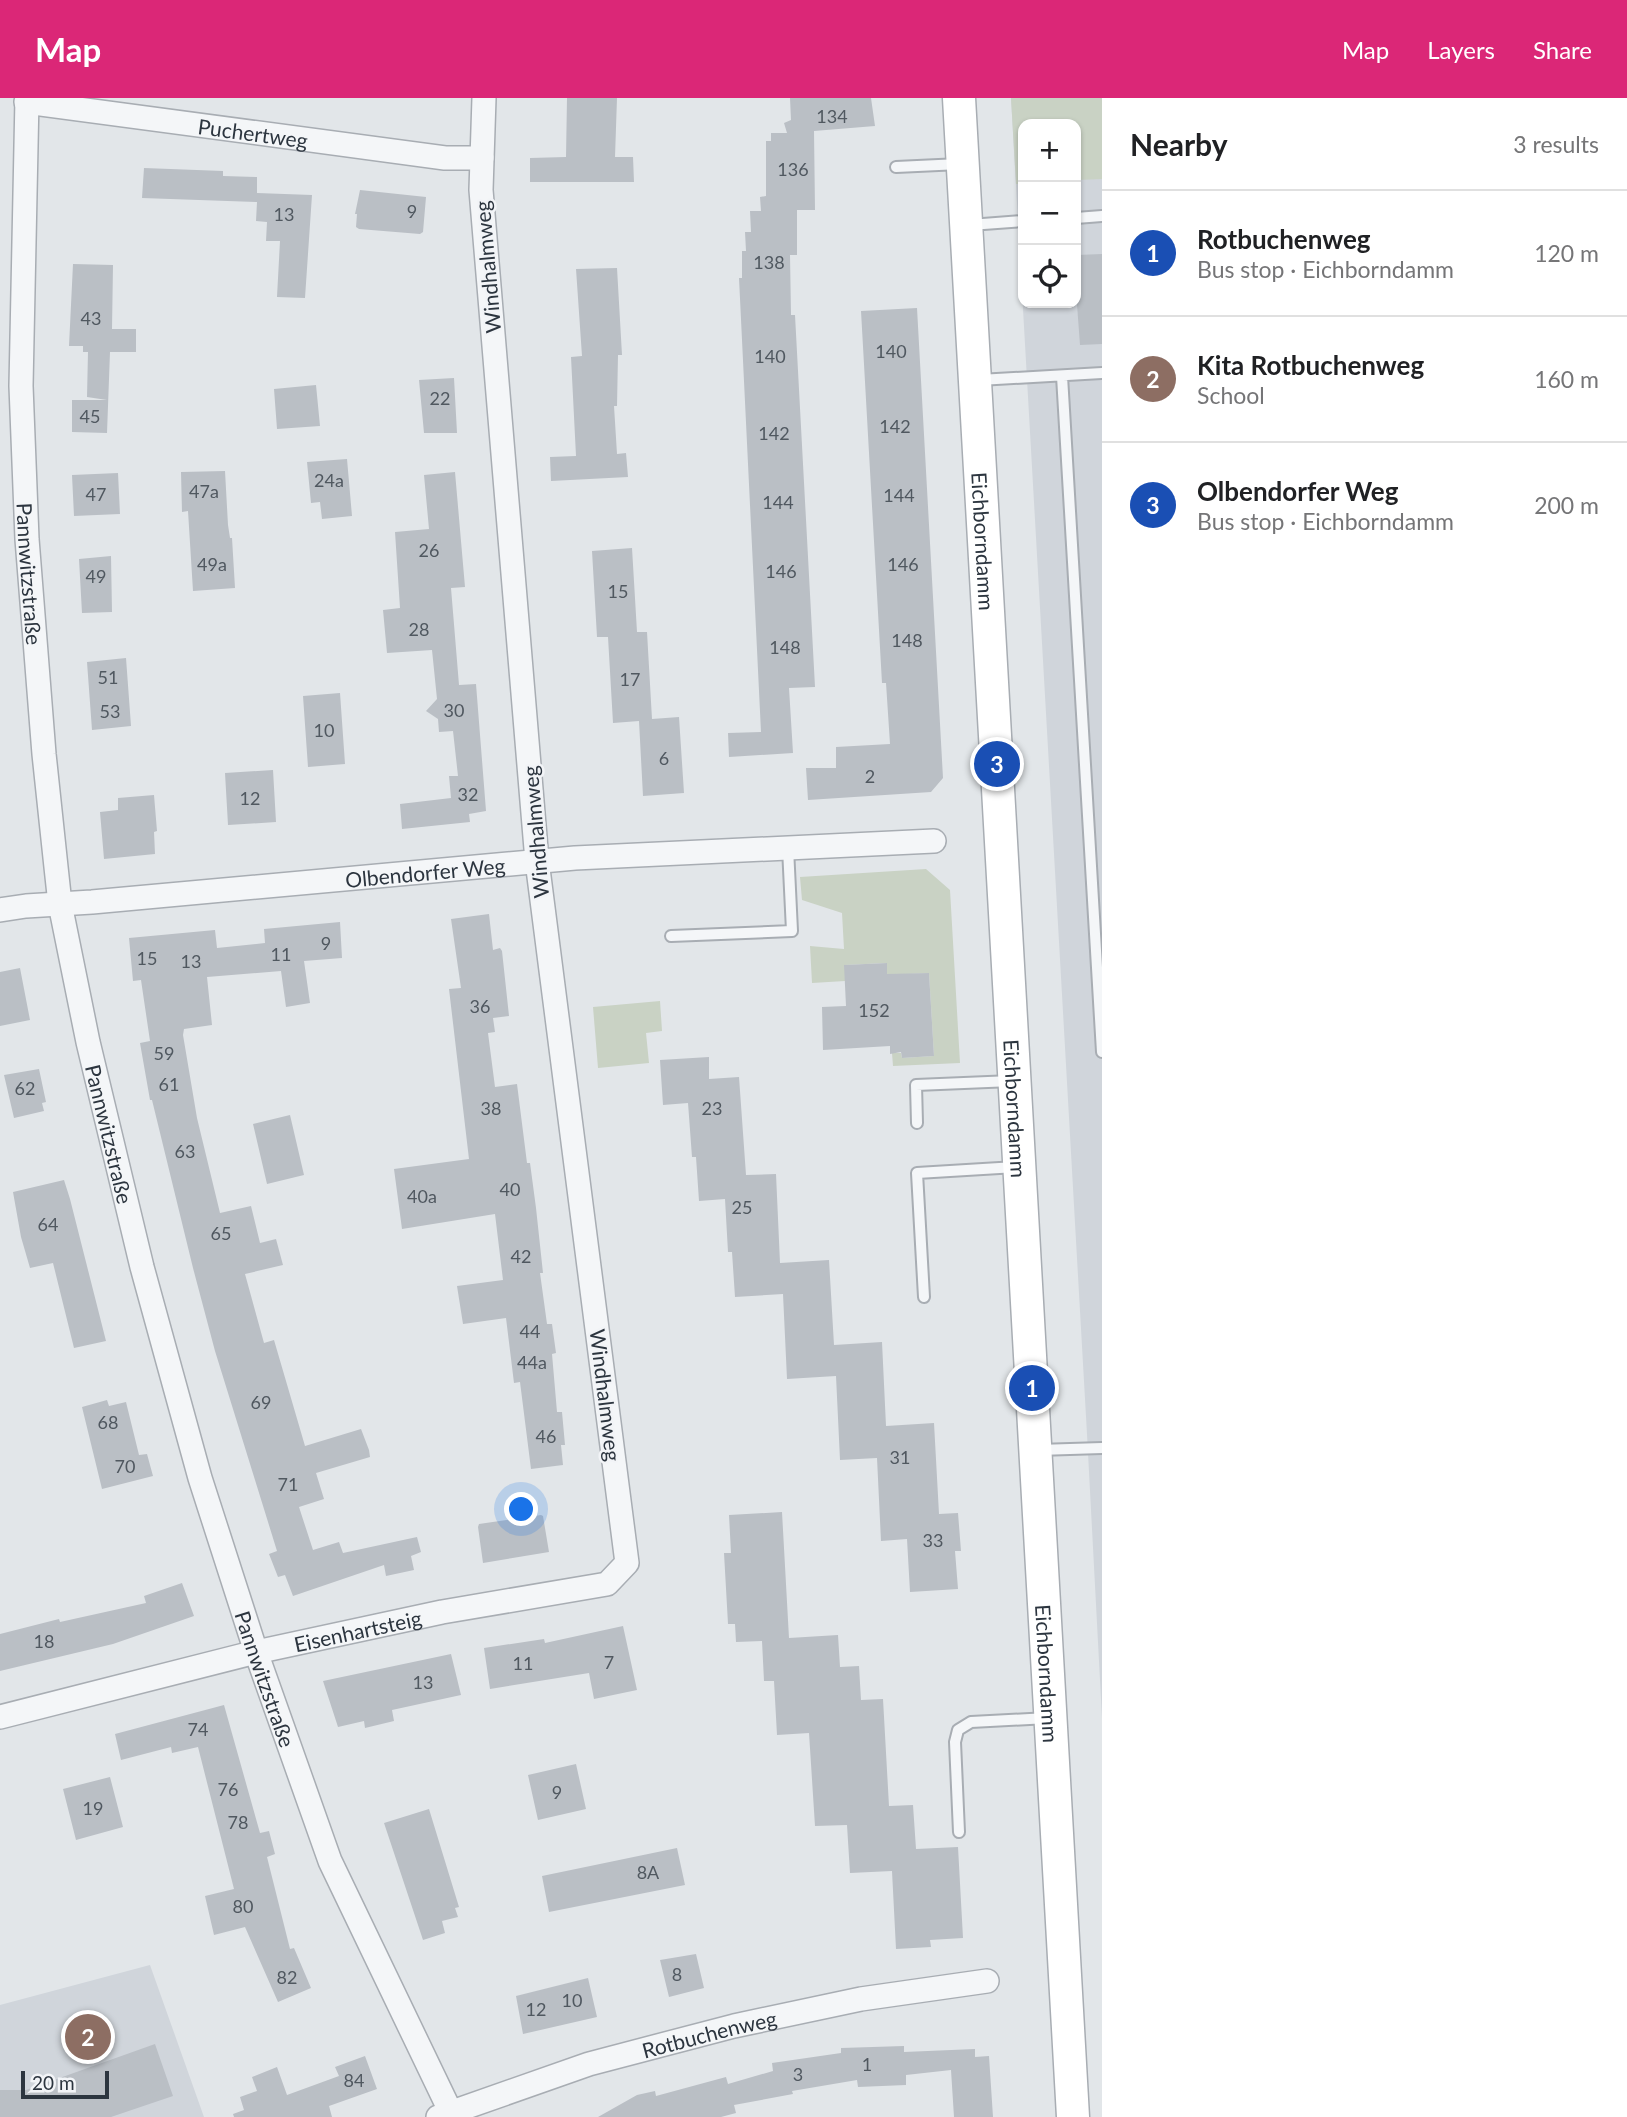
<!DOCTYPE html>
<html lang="en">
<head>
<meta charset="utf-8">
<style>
  body { margin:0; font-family:Lato,sans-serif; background:#f6f6f6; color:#202124 }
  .controls { position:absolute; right:21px; top:21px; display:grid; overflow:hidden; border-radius:14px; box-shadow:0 2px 5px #0004 }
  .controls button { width:63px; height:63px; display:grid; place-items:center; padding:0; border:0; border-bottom:2px solid #e0e0e0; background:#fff; color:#202124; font:35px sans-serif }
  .scale { position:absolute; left:21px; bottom:18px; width:88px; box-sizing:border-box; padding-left:7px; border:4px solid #2c353f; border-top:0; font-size:19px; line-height:24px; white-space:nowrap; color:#2c353f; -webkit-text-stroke:5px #f2f4f7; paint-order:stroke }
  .you { position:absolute; left:522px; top:1412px; width:24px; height:24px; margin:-18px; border:5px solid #fff; border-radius:50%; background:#1a73e8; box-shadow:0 0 0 10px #1a73e833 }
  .badge { display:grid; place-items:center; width:46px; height:46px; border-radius:50%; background:#db2777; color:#fff; font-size:23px; font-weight:700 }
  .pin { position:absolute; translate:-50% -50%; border:4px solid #fff; box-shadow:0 2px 7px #0006 }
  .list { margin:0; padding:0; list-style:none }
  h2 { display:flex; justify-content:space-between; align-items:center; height:91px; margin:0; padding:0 28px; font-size:30px }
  h2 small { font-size:23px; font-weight:400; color:#757577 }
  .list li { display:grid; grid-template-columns:46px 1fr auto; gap:21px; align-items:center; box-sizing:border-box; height:126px; padding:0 28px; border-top:2px solid #e0e0e0 }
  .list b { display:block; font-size:26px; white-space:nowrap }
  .list p { margin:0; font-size:23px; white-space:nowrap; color:#757577 }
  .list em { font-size:23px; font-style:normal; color:#757577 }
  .icon { flex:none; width:38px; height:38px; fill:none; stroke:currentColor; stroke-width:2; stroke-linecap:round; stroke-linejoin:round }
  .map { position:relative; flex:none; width:1102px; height:2019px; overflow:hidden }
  header { display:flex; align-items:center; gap:42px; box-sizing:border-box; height:98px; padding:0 35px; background:#db2777; color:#fff }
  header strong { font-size:33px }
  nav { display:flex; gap:38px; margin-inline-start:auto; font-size:24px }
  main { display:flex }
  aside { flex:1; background:#fff }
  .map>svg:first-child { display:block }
</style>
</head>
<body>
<header>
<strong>Map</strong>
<nav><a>Map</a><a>Layers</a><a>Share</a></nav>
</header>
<main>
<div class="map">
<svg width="1102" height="2019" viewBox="0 0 1102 2019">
  <rect width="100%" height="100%" fill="#e2e6e9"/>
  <!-- built -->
  <path fill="#d0d5db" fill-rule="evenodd" d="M1011,0H1102V1620L1087,1336ZM1023,26H1076V205H1023Z
    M150,1867L204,2019H0V1907Z"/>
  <!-- green -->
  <path fill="#c9d2c4" d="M1011,0H1102V81L1076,82V26H1023V86H1016Z
    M926,771L950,792L960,965L893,968L892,955H901L902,960L934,958L929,875L887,877L886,865L845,867V883L812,885L810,848L844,851L842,815L802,802L800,779Z
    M660,903L662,933L646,935L649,965L598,970L593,909Z"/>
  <!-- building -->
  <path fill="#babfc5" d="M567,0H617L615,59H633L634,84H530V60L566,59Z
    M790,0H871L875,28L814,33L815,112H797V157H790L791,217H795L815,589L789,590L793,655L729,659L728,635L761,634L739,180H742V153H746L745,134H751L750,113H761L760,99L766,98V43H771V35H787L784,25L791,22Z
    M144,70L223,73V78L257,79V95L312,97L305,200L277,199L280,143H266L267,124L256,123L257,104L142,100Z
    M360,92L426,99L423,134L420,136L359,131L356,129L357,116H355Z
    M1102,156V246L1080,247L1076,193L1077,157Z
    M73,166L113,167L112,231H136V254H110L107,335L72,334V302H107L87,299L88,254H83V248H69Z
    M617,170L622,257H618L617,308H614L617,356L626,355L628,379L551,383L550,359L576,358L571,259L582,258L576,171Z
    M917,210L943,680L931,694L808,702L806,670H836V649L890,646L886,585H882L861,213Z
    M454,280L457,335H424L419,282Z
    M316,287L320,328L277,331L274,291Z
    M347,361L352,418L322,421L320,404L311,405L307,364Z
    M225,373L228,427L230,440H232L235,490L193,493L188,413L182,414L181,374Z
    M455,374L465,489L451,490L459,587L476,586L486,713L469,716L470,724L402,731L400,706L451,700L449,678H458L453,633L439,634L438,621L426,613L437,601L432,552L387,555L383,512L400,510L395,434L429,431L424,377Z
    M118,375L120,416L74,418L72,377Z
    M632,450L637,534H647L652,621L679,619L684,695L643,698L639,623L613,625L608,539H597L592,453Z
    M111,458L112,514L82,515L79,461Z
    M126,560L131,628L92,632L87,564Z
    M340,595L345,666L308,669L303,598Z
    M273,672L276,724L228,727L225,675Z
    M154,697L157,733L154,734L155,756L104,761L100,714L118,712V700Z
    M489,816L493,852L500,850L502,853L509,918L493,920L495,934L488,935L495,989L517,986L527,1065H530L536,1110L543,1175H540L547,1226H552L556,1255L552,1256L557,1314H562L565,1347H561L563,1367L531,1371L520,1284L514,1285L506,1220L463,1226L457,1188L503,1182L495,1116L402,1131L394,1071L469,1061L449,891L461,890L451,821Z
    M340,824L342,860L304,863L310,905L286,909L281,873L207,879L212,927L184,931L183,937L197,1020L220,1115L251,1108L260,1145L276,1141L283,1167L245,1176L264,1245L274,1242L305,1348L361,1331L369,1352L370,1359L316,1375L324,1401L299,1409L313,1452L339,1444L343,1455L417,1439L421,1454L411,1458L414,1472L386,1478L384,1467L293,1498L285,1477L278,1479L269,1456L277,1453L215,1253L193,1170L152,1002H150L140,945L150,943L141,882L133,883L129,840L215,832L217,850L265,845L264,831Z
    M887,865V876L929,875L934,958L902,960L901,954L890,956V948L823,952L822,909L846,908L844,867Z
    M20,870L30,922L0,928V874Z
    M709,959V981L739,979L746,1077L776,1076L780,1165L829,1162L834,1247L882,1244L886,1328L934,1325L939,1416L958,1415L961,1453H955L958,1491L910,1494L907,1441L881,1443L877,1360L840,1362L836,1278L787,1281L783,1196L735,1199L732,1154H728L725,1101L699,1103L696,1059H692L688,1005L663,1007L660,962Z
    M39,971L46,1004L42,1005L44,1013L14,1020L4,977Z
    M290,1017L304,1077L267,1086L253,1026Z
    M64,1082L70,1101L106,1243L74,1250L53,1165L30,1170L21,1139L13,1094Z
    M107,1302L109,1308L126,1304L139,1357L147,1356L153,1378L102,1391L82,1309Z
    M782,1414L789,1540L838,1537L840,1569L859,1568L861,1602L883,1601L889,1708L913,1707L916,1751L958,1749L963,1840L930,1842L931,1849L896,1851L892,1773L850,1775L847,1727L815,1728L809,1635L777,1637L774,1583H764L762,1543L736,1544L735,1526H728L724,1455H731L729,1417Z
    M541,1417L543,1418L549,1454L483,1465L478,1429L479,1426Z
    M182,1485L194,1518L113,1546L0,1573V1536L59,1521L60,1524L146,1505L144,1498Z
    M623,1528L637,1592L594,1601L589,1575L490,1591L484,1550L544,1541L545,1545Z
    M451,1556L461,1597L392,1612L394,1623L365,1630L364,1623L338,1629L323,1583Z
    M224,1607L260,1735L269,1733L275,1756L267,1759L290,1851L294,1850L311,1890L278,1904L245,1829L214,1837L205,1798L234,1791L198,1649L172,1655L171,1649L121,1662L115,1636Z
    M576,1666L586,1711L538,1722L528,1677Z
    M110,1679L123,1729L76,1742L63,1691Z
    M429,1711L459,1809L455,1810L458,1819L442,1823L445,1835L423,1842L384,1725Z
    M677,1750L685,1787L549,1814L542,1778Z
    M696,1856L704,1890L669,1899L660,1862Z
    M588,1880L597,1919L523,1936L516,1898Z
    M155,1946L173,1998L111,2019H0V1992H26Z
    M904,1948V1954L975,1951V1959L989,1958L993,2019H954L951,1972L906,1977V1987L858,1989L857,1982L792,1993L793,1996L734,2007L736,2015L721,2019H598L637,1997L655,1993L656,1998L726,1979L728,1986L773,1973L772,1965L841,1955V1950Z
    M365,1958L377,1991L329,2008L332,2019H234L233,2016L244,2012L240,1999L257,1993L252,1979L277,1969L287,1997L339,1978L335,1969Z"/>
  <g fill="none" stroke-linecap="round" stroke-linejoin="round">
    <!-- lane casing -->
    <g stroke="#a8adb3" stroke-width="14">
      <path id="lane" d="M896,69L960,66
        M1076,120L1102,118
        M970,127L1023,123
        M1062,278L1102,954
        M979,282L1102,275
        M671,838L792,833L788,750
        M917,1025L916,987L1012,983
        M924,1199L917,1075L1016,1069
        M1038,1352L1102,1350
        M959,1734L955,1644L958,1632L971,1624L1048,1620"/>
    </g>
    <!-- street casing -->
    <g stroke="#a8adb3" stroke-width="26">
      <g id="street">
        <path id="s1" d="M27,0L21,288L27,441L44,656L56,769L60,806L88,944L142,1169L200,1380L256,1554L330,1763L453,2019"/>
        <path id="s2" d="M26,4L445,60H482"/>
        <path id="s3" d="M0,812L26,808L92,804L575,760L934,743"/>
        <path id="s4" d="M0,1619L256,1554L442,1514L607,1486L627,1465L537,763L481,92L484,0"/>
        <path id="s5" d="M438,2019L589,1966L734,1928L861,1901L987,1883"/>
      </g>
    </g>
    <!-- secondary casing -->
    <g stroke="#a8adb3" stroke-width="35">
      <g id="secondary">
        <path id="s6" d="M959,0L1073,2019"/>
      </g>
    </g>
    <!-- lane -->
    <use href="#lane" stroke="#f4f6f8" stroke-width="10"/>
    <!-- street -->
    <use href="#street" stroke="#f4f6f8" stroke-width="23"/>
    <!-- secondary -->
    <use href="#secondary" stroke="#fff" stroke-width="32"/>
  </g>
  <g text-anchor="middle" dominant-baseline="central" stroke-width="5" stroke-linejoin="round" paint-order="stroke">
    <!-- number labels -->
    <g font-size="18" fill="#505860">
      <text x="832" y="18">134</text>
      <text x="793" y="71">136</text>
      <text x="412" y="113">9</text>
      <text x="284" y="116">13</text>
      <text x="769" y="164">138</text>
      <text x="91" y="220">43</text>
      <text x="891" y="253">140</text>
      <text x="770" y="258">140</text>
      <text x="440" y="300">22</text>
      <text x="90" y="318">45</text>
      <text x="895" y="328">142</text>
      <text x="774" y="335">142</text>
      <text x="329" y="382">24a</text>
      <text x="204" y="393">47a</text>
      <text x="96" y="396">47</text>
      <text x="899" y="397">144</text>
      <text x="778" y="404">144</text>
      <text x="429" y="452">26</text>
      <text x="212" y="466">49a</text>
      <text x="903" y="466">146</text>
      <text x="781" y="473">146</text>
      <text x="96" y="478">49</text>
      <text x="618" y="493">15</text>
      <text x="419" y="531">28</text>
      <text x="907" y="542">148</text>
      <text x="785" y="549">148</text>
      <text x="108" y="579">51</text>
      <text x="630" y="581">17</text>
      <text x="454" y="612">30</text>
      <text x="110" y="613">53</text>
      <text x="324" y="632">10</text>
      <text x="664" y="660">6</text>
      <text x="870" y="678">2</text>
      <text x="468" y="696">32</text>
      <text x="250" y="700">12</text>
      <text x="326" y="845">9</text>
      <text x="281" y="856">11</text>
      <text x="147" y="860">15</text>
      <text x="191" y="863">13</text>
      <text x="480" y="908">36</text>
      <text x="874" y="912">152</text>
      <text x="164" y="955">59</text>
      <text x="169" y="986">61</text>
      <text x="25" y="990">62</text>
      <text x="491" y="1010">38</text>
      <text x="712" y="1010">23</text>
      <text x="185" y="1053">63</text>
      <text x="510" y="1091">40</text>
      <text x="422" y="1098">40a</text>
      <text x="742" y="1109">25</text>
      <text x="48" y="1126">64</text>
      <text x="221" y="1135">65</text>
      <text x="521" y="1158">42</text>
      <text x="530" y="1233">44</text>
      <text x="532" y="1264">44a</text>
      <text x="261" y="1304">69</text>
      <text x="108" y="1324">68</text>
      <text x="546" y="1338">46</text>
      <text x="900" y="1359">31</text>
      <text x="125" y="1368">70</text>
      <text x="288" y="1386">71</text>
      <text x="933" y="1442">33</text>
      <text x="44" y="1543">18</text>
      <text x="609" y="1564">7</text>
      <text x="523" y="1565">11</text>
      <text x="423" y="1584">13</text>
      <text x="198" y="1631">74</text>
      <text x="228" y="1691">76</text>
      <text x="557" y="1694">9</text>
      <text x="93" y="1710">19</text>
      <text x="238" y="1724">78</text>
      <text x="648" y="1774">8A</text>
      <text x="243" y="1808">80</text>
      <text x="677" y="1876">8</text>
      <text x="287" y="1879">82</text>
      <text x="572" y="1902">10</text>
      <text x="536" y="1911">12</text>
      <text x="867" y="1966">1</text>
      <text x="798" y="1976">3</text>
      <text x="354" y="1982">84</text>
    </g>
    <!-- street labels -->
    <g font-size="21" fill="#2c353f" stroke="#f2f4f7">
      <text stroke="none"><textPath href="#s2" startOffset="229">Puchertweg</textPath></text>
      <text transform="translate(487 169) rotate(-95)">Windhalmweg</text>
      <text stroke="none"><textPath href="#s6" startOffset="444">Eichborndamm</textPath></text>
      <text stroke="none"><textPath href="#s1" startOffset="476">Pannwitzstraße</textPath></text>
      <text transform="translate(535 734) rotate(-95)">Windhalmweg</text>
      <text stroke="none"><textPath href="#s3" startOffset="427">Olbendorfer Weg</textPath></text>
      <text stroke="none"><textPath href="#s6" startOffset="1012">Eichborndamm</textPath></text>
      <text stroke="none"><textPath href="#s1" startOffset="1043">Pannwitzstraße</textPath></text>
      <text transform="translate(606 1297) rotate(83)">Windhalmweg</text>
      <text stroke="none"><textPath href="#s4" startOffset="368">Eisenhartsteig</textPath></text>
      <text stroke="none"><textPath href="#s6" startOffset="1578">Eichborndamm</textPath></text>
      <text stroke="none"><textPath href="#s1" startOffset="1610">Pannwitzstraße</textPath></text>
      <text stroke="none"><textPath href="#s5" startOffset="284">Rotbuchenweg</textPath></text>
    </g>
  </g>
</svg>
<div class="controls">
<button>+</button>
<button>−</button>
<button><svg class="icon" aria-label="locate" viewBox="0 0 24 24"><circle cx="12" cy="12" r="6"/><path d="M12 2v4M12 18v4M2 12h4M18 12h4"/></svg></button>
</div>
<div class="scale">20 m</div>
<div class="you"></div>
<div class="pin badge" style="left:1032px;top:1290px;background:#1a4fb4">1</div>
<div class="pin badge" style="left:88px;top:1939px;background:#8d6e63">2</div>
<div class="pin badge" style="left:997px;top:666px;background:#1a4fb4">3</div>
</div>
<aside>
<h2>Nearby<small>3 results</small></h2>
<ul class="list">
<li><span class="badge" style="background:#1a4fb4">1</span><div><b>Rotbuchenweg</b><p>Bus stop · Eichborndamm</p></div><em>120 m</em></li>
<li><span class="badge" style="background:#8d6e63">2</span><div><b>Kita Rotbuchenweg</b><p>School</p></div><em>160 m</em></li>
<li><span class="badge" style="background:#1a4fb4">3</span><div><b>Olbendorfer Weg</b><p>Bus stop · Eichborndamm</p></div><em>200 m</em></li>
</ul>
</aside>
</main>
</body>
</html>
